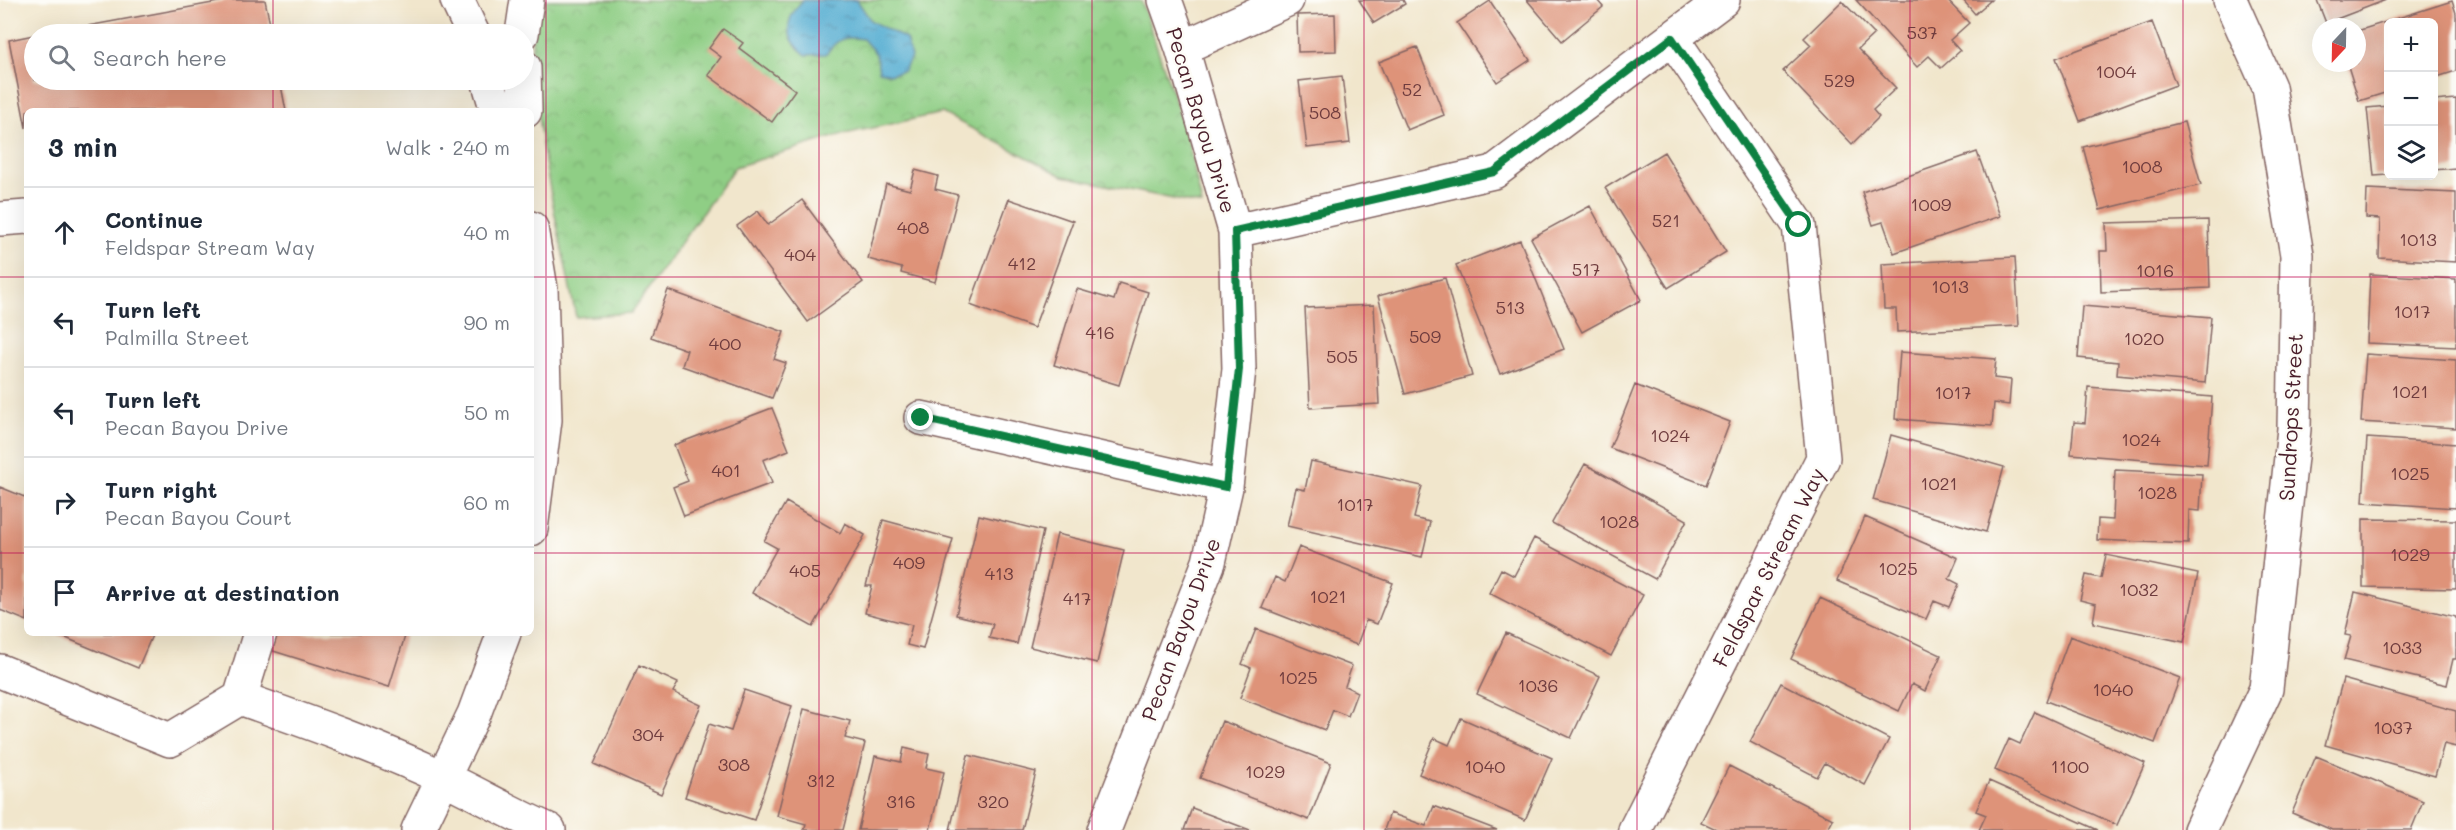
<!DOCTYPE html>
<html lang="en">
<head>
<meta charset="utf-8">
<style>
  body { margin:0; font-family:Mali,sans-serif; background:#f2f2f3; color:#1f2937 }
  .controls { position:absolute; right:18px; top:18px; display:grid; overflow:hidden; border-radius:9px; box-shadow:0 6px 24px #0002 }
  .controls button { width:54px; height:54px; display:grid; place-items:center; padding:0; border:0; border-bottom:2px solid #e0e1e3; background:#fff; color:#1f2937; font:30px sans-serif }
  .compass { position:absolute; left:2312px; top:18px; width:54px; height:54px; border-radius:50%; background:#fff; box-shadow:0 6px 24px #0002; rotate:202deg }
  .stop { position:absolute; width:18px; height:18px; margin:-14px; border:4px solid #0b8043; border-radius:50%; background:#fff }
  .stop.end { background:#0b8043; border-color:#fff; box-shadow:0 2px 6px #0008 }
  .list { margin:0; padding:0; list-style:none }
  h2 { display:flex; justify-content:space-between; align-items:center; height:78px; margin:0; padding:0 24px; font-size:26px }
  h2 small { font-size:20px; font-weight:400; color:#747a83 }
  .list li { display:grid; grid-template-columns:39px 1fr auto; gap:18px; align-items:center; box-sizing:border-box; height:90px; padding:0 24px; border-top:2px solid #e0e1e3 }
  .list b { display:block; font-size:22px; white-space:nowrap }
  .list p { margin:0; font-size:20px; white-space:nowrap; color:#747a83 }
  .list em { font-size:20px; font-style:normal; color:#747a83 }
  .icon { flex:none; width:33px; height:33px; fill:none; stroke:currentColor; stroke-width:2; stroke-linecap:round; stroke-linejoin:round }
  .map { position:relative; flex:none; width:2456px; height:830px; overflow:hidden }
  .search { position:absolute; background:#fff; box-shadow:0 6px 24px #0002; left:24px; top:24px; width:510px; height:66px; display:flex; align-items:center; gap:15px; box-sizing:border-box; padding:0 21px; border-radius:33px; color:#747a83; font-size:22px }
  .panel { position:absolute; background:#fff; box-shadow:0 6px 24px #0002; left:24px; top:108px; width:510px; height:528px; border-radius:9px }
  .map>svg:first-child { display:block }
</style>
</head>
<body>
<div class="map">
<svg width="2456" height="830" viewBox="0 0 2456 830">
  <defs>
    <pattern id="park-crowns" width="20" height="18" patternUnits="userSpaceOnUse" patternTransform="scale(1.5)"><rect width="20" height="18" fill="#8fce85"/><path d="M2 6a3 3 0 1 1 6 0M12 15a3 3 0 1 1 6 0" fill="none" stroke="#7db073"/></pattern>
    <pattern id="water-ripples" width="26" height="14" patternUnits="userSpaceOnUse" patternTransform="scale(1.5)"><rect width="26" height="14" fill="#55add2"/><path d="M2 4q2-2 4 0t4 0M15 11q2-2 4 0t4 0" fill="none" stroke="#488cab"/></pattern>
  </defs>
  <rect width="100%" height="100%" fill="#fdfcf7"/>
  <filter id="ink" filterUnits="userSpaceOnUse"><feTurbulence type="fractalNoise" baseFrequency=".0167" numOctaves="2"/><feDisplacementMap in="SourceGraphic" scale="12" xChannelSelector="R" yChannelSelector="G"/><feConvolveMatrix kernelMatrix="1 2 1 2 8 2 1 2 1" color-interpolation-filters="sRGB"/></filter>
  <filter id="wash" filterUnits="userSpaceOnUse"><feTurbulence type="fractalNoise" baseFrequency=".008" numOctaves="4" result="noise"/><feDisplacementMap in="SourceGraphic" scale="24" xChannelSelector="R" yChannelSelector="G"/><feGaussianBlur stdDeviation="1.35" result="paint"/><feColorMatrix in="noise" values="0 0 0 0 0 0 0 0 0 0 0 0 0 0 0 0 0 1.4 0 .05"/><feComposite in="paint" operator="in"/></filter>
  <g filter="url(#wash)">
    <rect width="100%" height="100%" fill="#f1e6cc"/>
    <!-- park -->
    <path fill="url(#park-crowns)" stroke="#6c7658" stroke-width="1.5" d="M540,0H1141L1187,136L1202,205L1063,176L942,113L840,135L735,167L631,313L576,317C562,248 546,179 537,109C533,71 527,36 540,0Z"/>
    <!-- water -->
    <path fill="url(#water-ripples)" stroke="#50667e" stroke-width="1.5" d="M803,0H857L871,21L906,39L911,57L904,71L890,74L879,71L876,54L863,39C844,36 838,38 826,54L806,55C784,37 783,21 803,0Z"/>
    <g id="blocks">
      <!-- building -->
      <path fill="#de9379" d="M229,0H265L272,34H44Z
        M1359,0H1403L1405,4L1374,23Z
        M1527,0H1597L1603,7L1562,41Z
        M1856,0H1947L1969,23L1950,40L1960,51L1941,68L1929,56L1917,67Z
        M1963,0H1991L1975,14Z
        M2317,0H2386L2326,23Z
        M1490,1L1530,60L1497,82L1457,23Z
        M1842,1L1874,34L1858,49L1896,88L1873,110L1879,117L1852,144L1783,71L1811,45L1804,38Z
        M2452,1L2456,13V71L2434,78V22H2388V92L2359,101L2347,63H2357V31Z
        M1335,14L1336,51L1298,52L1297,15Z
        M2152,22L2176,85L2080,121L2056,58Z
        M723,29L743,43L739,48L795,90L772,122L708,75L721,57L709,48Z
        M34,35V80H280L286,111H27L26,128L9,40Z
        M1417,47L1444,115L1407,130L1379,62Z
        M1342,76L1350,143L1307,148L1299,81Z
        M2456,99V168L2434,170V101Z
        M2388,106V175L2374,176L2367,108Z
        M2184,122L2201,185L2100,210L2083,147Z
        M1664,152L1726,252L1668,288L1605,188Z
        M1977,152L2000,216L1894,253L1883,222L1873,225L1862,192Z
        M915,170L938,176L935,189L958,195L935,282L901,273L902,268L868,259L886,184L910,190Z
        M2367,189L2456,193V262L2379,258L2380,219L2366,218Z
        M1009,199L1073,221L1034,328L970,305Z
        M802,200L863,282L808,322L737,226L758,211L768,225Z
        M1590,206L1641,300L1582,332L1531,238Z
        M2208,220L2210,288L2101,292L2100,251H2107L2106,223Z
        M1520,240L1564,349L1500,374L1456,265Z
        M2015,257L2019,326L1897,332L1896,309H1884L1882,264Z
        M2370,274L2456,279V347L2367,343Z
        M1445,278L1472,376L1405,394L1378,296Z
        M1119,283L1148,292L1119,385L1054,365L1077,289L1114,300Z
        M668,290L784,332L774,359L786,363L772,398L682,366L687,350L651,337Z
        M1374,305L1379,404L1310,408L1305,308Z
        M2082,306L2211,317L2205,383L2117,375L2118,362L2078,358Z
        M1900,352L1996,359L1994,378L2011,380L2009,405L1994,403L1992,426L1895,419Z
        M2366,354L2456,360V428L2361,422Z
        M1635,385L1730,422L1706,485L1610,448Z
        M2088,387L2212,397L2207,465L2071,454L2074,422L2085,423Z
        M772,408L789,450L763,460L772,483L684,516L673,487L688,481L674,445Z
        M1891,435L2004,467L1986,532L1873,500Z
        M2367,438L2456,444V508L2363,502Z
        M1311,461L1422,486L1414,518L1430,522L1422,557L1287,526L1296,488L1305,490Z
        M1585,464L1687,520L1655,579L1552,523Z
        M2115,470L2202,474L2200,511L2189,510L2188,544L2097,540L2098,519L2113,520Z
        M0,487L27,498V621L0,610Z
        M786,502L840,533L845,523L865,535L813,627L752,593L777,548L764,541Z
        M979,515L1043,531L1017,644L989,638L993,624L956,615Z
        M1865,517L1958,558L1949,579L1959,584L1949,607L1934,601L1926,619L1837,581Z
        M2363,519L2456,520V589L2363,587Z
        M883,520L953,539L923,649L907,645L912,625L865,613L872,586H866Z
        M1057,534L1124,550L1097,663L1030,647Z
        M1534,538L1643,595L1611,656L1489,593L1501,569L1514,576Z
        M1299,547L1393,583L1377,624L1366,620L1357,645L1262,608L1275,577L1285,582Z
        M2106,555L2198,574L2184,642L2093,623L2096,604L2080,600L2086,575L2101,578Z
        M2355,592L2456,617V659H2453L2447,685L2344,660L2351,636L2345,635Z
        M1820,598L1941,655L1925,691L1912,684L1899,711L1791,659Z
        M1256,629L1352,666L1345,686L1357,692L1348,716L1333,710L1325,730L1240,698L1251,668L1242,664Z
        M54,633H153L138,668Z
        M275,633H406L389,687L270,650Z
        M1506,633L1600,676L1571,738L1477,694Z
        M2070,636L2180,678L2155,743L2046,701Z
        M639,665L678,683L673,692L701,705L661,794L594,764Z
        M2343,679L2456,711V747L2444,744L2435,776L2325,745Z
        M1781,683L1889,739L1865,785L1825,763L1817,777L1750,742Z
        M744,690L792,706L754,820L685,797L709,724L731,731Z
        M804,709L850,721L845,738L865,743L843,830H804L806,824L777,816Z
        M2035,712L2145,763L2117,825L1995,770L2009,739L2020,744Z
        M1461,718L1552,758L1525,820L1419,774L1434,738L1449,745Z
        M1222,721L1331,763L1309,820L1200,778Z
        M904,748L929,754L926,768L944,772L930,830H858L875,756L901,762Z
        M968,755L1036,772L1022,830H950Z
        M2316,756L2423,801L2411,830H2332L2292,813Z
        M1729,766L1833,819L1827,830H1718L1701,822Z
        M1989,781L2098,830H1979L1986,815L1976,811Z
        M1434,806L1497,830H1384L1390,813L1426,826Z
        M1192,808L1250,830H1184Z"/>
    </g>
  </g>
  <g filter="url(#ink)">
    <use href="#blocks" fill-opacity="0" stroke="#846563" stroke-width="1.5"/>
    <g fill="none" stroke-linecap="round" stroke-linejoin="round">
      <!-- minor casing -->
      <g stroke="#846563" stroke-width="36">
        <path id="minor" d="M457,0L473,34
          M522,34L527,0
          M1182,48L1287,0
          M524,67L525,111
          M488,80L497,111
          M0,219L27,217
          M531,228L541,289L545,420L531,529
          M1235,231L1494,172L1723,0
          M921,418L1226,487
          M0,671L170,740L240,698C308,722 376,746 442,777C478,794 512,814 549,830
          M240,698L260,633
          M418,830L474,714L504,633
          M1104,830L1209,562L1226,487L1239,369L1235,231L1182,48L1165,0
          M1635,830L1823,458L1799,225L1672,38
          M2200,830L2266,689L2294,429L2297,255L2269,87L2230,0"/>
      </g>
      <!-- minor -->
      <use href="#minor" stroke="#fff" stroke-width="33"/>
    </g>
  </g>
  <g fill="none" stroke-linecap="round" stroke-linejoin="round" filter="url(#ink)">
    <!-- route -->
    <path stroke="#0b8043" stroke-width="8" d="M921,418L1226,487L1239,369L1235,231L1494,172L1672,38L1799,225"/>
  </g>
  <!-- grid -->
  <path fill="none" stroke="#c2185b" stroke-width="1.5" stroke-opacity="0.55" d="M273,0V34M546,0V830M819,0V830M1092,0V830M1364,0V830M1637,0V830M1910,0V830M2183,0V830M273,80V111M0,277H27M531,277H2456M0,553H27M531,553H2456M273,633V830"/>
  <g text-anchor="middle" dominant-baseline="central" stroke-width="5" stroke-linejoin="round" paint-order="stroke">
    <!-- number labels -->
    <g font-size="18" fill="#6f3c3e">
      <text x="1922" y="32">537</text>
      <text x="2116" y="71">1004</text>
      <text x="1839" y="80">529</text>
      <text x="1412" y="89">52</text>
      <text x="1325" y="112">508</text>
      <text x="2142" y="166">1008</text>
      <text x="1931" y="204">1009</text>
      <text x="1666" y="220">521</text>
      <text x="913" y="227">408</text>
      <text x="2418" y="239">1013</text>
      <text x="800" y="254">404</text>
      <text x="1022" y="263">412</text>
      <text x="1586" y="269">517</text>
      <text x="2155" y="270">1016</text>
      <text x="1950" y="286">1013</text>
      <text x="1510" y="307">513</text>
      <text x="2412" y="311">1017</text>
      <text x="1100" y="332">416</text>
      <text x="1425" y="336">509</text>
      <text x="2144" y="338">1020</text>
      <text x="725" y="343">400</text>
      <text x="1342" y="356">505</text>
      <text x="2410" y="391">1021</text>
      <text x="1953" y="392">1017</text>
      <text x="1670" y="435">1024</text>
      <text x="2141" y="439">1024</text>
      <text x="726" y="470">401</text>
      <text x="2410" y="473">1025</text>
      <text x="1939" y="483">1021</text>
      <text x="2157" y="492">1028</text>
      <text x="1355" y="504">1017</text>
      <text x="1619" y="521">1028</text>
      <text x="2410" y="554">1029</text>
      <text x="909" y="562">409</text>
      <text x="1898" y="568">1025</text>
      <text x="805" y="570">405</text>
      <text x="999" y="573">413</text>
      <text x="2139" y="589">1032</text>
      <text x="1328" y="596">1021</text>
      <text x="1077" y="598">417</text>
      <text x="2402" y="647">1033</text>
      <text x="1298" y="677">1025</text>
      <text x="1538" y="685">1036</text>
      <text x="2113" y="689">1040</text>
      <text x="2393" y="727">1037</text>
      <text x="648" y="734">304</text>
      <text x="734" y="764">308</text>
      <text x="1485" y="766">1040</text>
      <text x="2070" y="766">1100</text>
      <text x="1265" y="771">1029</text>
      <text x="821" y="780">312</text>
      <text x="901" y="801">316</text>
      <text x="993" y="801">320</text>
    </g>
    <!-- street labels -->
    <g font-size="21" fill="#4a1f2b" stroke="#fdfcf7">
      <text transform="translate(1202 120) rotate(73)">Pecan Bayou Drive</text>
      <text transform="translate(2290 417) rotate(-87)">Sundrops Street</text>
      <text transform="translate(1768 567) rotate(-63)">Feldspar Stream Way</text>
      <text transform="translate(1180 629) rotate(-70)">Pecan Bayou Drive</text>
    </g>
  </g>
</svg>
<div class="controls">
<button>+</button>
<button>−</button>
<button><svg class="icon" aria-label="layers" viewBox="0 0 24 24"><path d="M12 4l9 5-9 5-9-5zM3 14l9 5 9-5"/></svg></button>
</div>
<svg class="compass" viewBox="-18 -18 36 36"><path d="M0-13l5 13h-10z" fill="#e53935"/><path d="M0 13l5-13h-10z" fill="#747a83"/></svg>
<div class="stop" style="left:1799px;top:225px"></div>
<div class="stop end" style="left:921px;top:418px"></div>
<div class="search"><svg class="icon" aria-label="search" viewBox="0 0 24 24"><circle cx="10" cy="10" r="6"/><path d="M15 15l6 6"/></svg>Search here</div>
<section class="panel">
<h2>3 min<small>Walk · 240 m</small></h2>
<ul class="list">
<li><svg class="icon" aria-label="ahead" viewBox="0 0 24 24"><path d="M12 20V5M6 11l6-6 6 6"/></svg><div><b>Continue</b><p>Feldspar Stream Way</p></div><em>40 m</em></li>
<li><svg class="icon" aria-label="left" viewBox="0 0 24 24"><path d="M17 20v-9H6M10 6l-5 5 5 5"/></svg><div><b>Turn left</b><p>Palmilla Street</p></div><em>90 m</em></li>
<li><svg class="icon" aria-label="left" viewBox="0 0 24 24"><path d="M17 20v-9H6M10 6l-5 5 5 5"/></svg><div><b>Turn left</b><p>Pecan Bayou Drive</p></div><em>50 m</em></li>
<li><svg class="icon" aria-label="right" viewBox="0 0 24 24"><path d="M7 20v-9h11M14 6l5 5-5 5"/></svg><div><b>Turn right</b><p>Pecan Bayou Court</p></div><em>60 m</em></li>
<li><svg class="icon" aria-label="arrive" viewBox="0 0 24 24"><path d="M6 21V4h12l-3 4 3 4H6"/></svg><div><b>Arrive at destination</b></div></li>
</ul>
</section>
</div>
</body>
</html>
